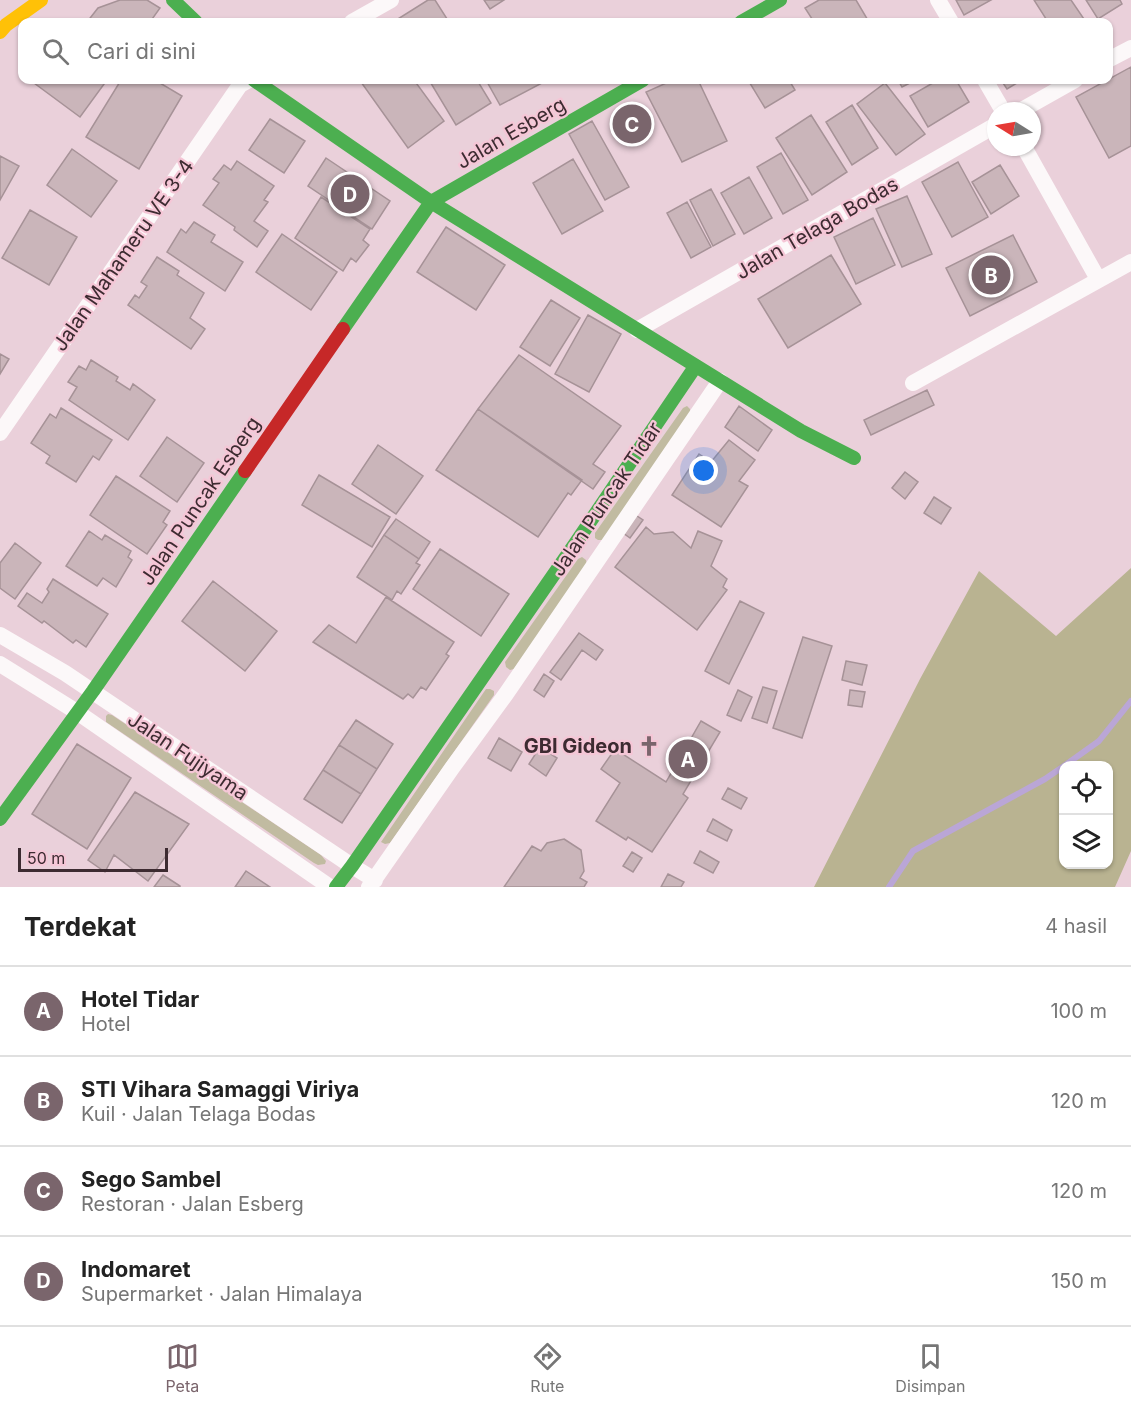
<!DOCTYPE html>
<html lang="id">
<head>
<meta charset="utf-8">
<style>
  body { margin:0; font-family:Inter,sans-serif; background:#f6f6f6; color:#222 }
  .controls { position:absolute; right:18px; bottom:18px; display:grid; overflow:hidden; border-radius:12px; box-shadow:0 2px 4px #0004 }
  .controls button { width:54px; height:54px; display:grid; place-items:center; padding:0; border:0; border-bottom:2px solid #e0e0e0; background:#fff; color:#222; font:30px sans-serif }
  .compass { position:absolute; left:987px; top:102px; width:54px; height:54px; border-radius:50%; background:#fff; box-shadow:0 2px 4px #0004; rotate:281deg }
  .scale { position:absolute; left:18px; bottom:15px; width:150px; box-sizing:border-box; padding-left:6px; border:3px solid #3d2b31; border-top:0; font-size:16px; line-height:21px; white-space:nowrap; color:#3d2b31; -webkit-text-stroke:4px #f5c6d6; paint-order:stroke }
  .you { position:absolute; left:704px; top:471px; width:21px; height:21px; margin:-15px; border:4px solid #fff; border-radius:50%; background:#1a73e8; box-shadow:0 0 0 9px #1a73e833 }
  .badge { display:grid; place-items:center; width:39px; height:39px; border-radius:50%; background:#7a656c; color:#fff; font-size:20px; font-weight:700 }
  .pin { position:absolute; translate:-50% -50%; border:3px solid #fff; box-shadow:0 2px 6px #0006 }
  .list { margin:0; padding:0; list-style:none }
  h2 { display:flex; justify-content:space-between; align-items:center; height:78px; margin:0; padding:0 24px; font-size:26px }
  h2 small { font-size:20px; font-weight:400; color:#767676 }
  .list li { display:grid; grid-template-columns:39px 1fr auto; gap:18px; align-items:center; box-sizing:border-box; height:90px; padding:0 24px; border-top:2px solid #e0e0e0 }
  .list b { display:block; font-size:22px; white-space:nowrap }
  .list p { margin:0; font-size:20px; white-space:nowrap; color:#767676 }
  .list em { font-size:20px; font-style:normal; color:#767676 }
  .icon { flex:none; width:33px; height:33px; fill:none; stroke:currentColor; stroke-width:2; stroke-linecap:round; stroke-linejoin:round }
  .map { position:relative; flex:none; width:1131px; height:887px; overflow:hidden }
  .search { position:absolute; background:#fff; box-shadow:0 2px 4px #0004; left:18px; right:18px; top:18px; height:66px; display:flex; align-items:center; gap:15px; box-sizing:border-box; padding:0 21px; border-radius:12px; color:#767676; font-size:22px }
  .sheet { height:438px; background:#fff }
  nav { display:flex; justify-content:space-around; align-items:center; box-sizing:border-box; height:84px; border-top:2px solid #e0e0e0; background:#fff; font-size:16px; color:#767676 }
  nav a { display:grid; justify-items:center; gap:3px }
  nav .on { color:#7a656c }
  .map>svg:first-child { display:block }
</style>
</head>
<body>
<div class="map">
<svg width="1131" height="887" viewBox="0 0 1131 887">
  <rect width="100%" height="100%" fill="#ead0da"/>
  <!-- green -->
  <path fill="#c1bba1" d="M687,406L690,409V413L603,540H598L595,538V533L683,408Z
    M582,557L586,560L587,565L514,669L510,670L506,667L505,662L578,559Z
    M486,689H490L494,691V695L390,843L385,844L381,842Z
    M108,714L112,715L321,855L326,861L325,864L318,865L314,863L106,722V716Z"/>
  <!-- forest -->
  <path fill="#b9b391" fill-rule="evenodd" d="M1131,568V851L1115,887H814L920,679L979,571L1056,636ZM1064,766H1108V864H1064Z"/>
  <g fill="none" stroke-linecap="round" stroke-linejoin="round">
    <!-- stream -->
    <path stroke="#baa6d6" stroke-width="6" d="M1064,766L1099,741L1131,701
      M889,887L913,851L1045,779L1064,766"/>
  </g>
  <!-- building -->
  <path fill="#cab5ba" stroke="#a69297" stroke-width="1.5" d="M120,0H147L160,8L150,22H87L98,8Z
    M428,0H435L449,22H393Z
    M484,0H504L490,9Z
    M819,0H856L869,22H814L805,8Z
    M956,0H991L964,15Z
    M1034,0H1071L1086,22H1048Z
    M1086,0H1120L1122,4L1098,19Z
    M1131,67V146L1109,158L1076,97Z
    M30,80H107L80,117Z
    M121,80H155L182,96L139,169L86,137Z
    M365,80H414L444,121L408,148L361,82Z
    M429,80H477L491,103L456,125Z
    M486,80H543L544,82L500,105Z
    M673,80H698L727,141L682,162L646,92Z
    M748,80H789L795,90L765,108Z
    M898,80H916L902,87Z
    M938,80H956L969,102L928,127L910,96Z
    M1001,80H1022L1007,89Z
    M885,83L925,134L896,155L857,104Z
    M852,105L878,148L852,165L826,122Z
    M811,115L847,172L812,195L776,138Z
    M270,119L305,141L284,173L249,150Z
    M592,121L629,187L605,200L569,134Z
    M72,149L117,181L91,217L47,185Z
    M781,153L808,200L783,214L757,167Z
    M0,156L19,166L0,200Z
    M326,158L390,201L372,229L308,186Z
    M573,159L603,211L562,234L533,183Z
    M237,161L274,186L264,200L268,202L254,221L268,231L257,247L234,230L235,227L203,205L219,183L213,179L224,165L231,170Z
    M958,162L988,217L952,237L922,182Z
    M1000,165L1019,196L991,214L972,182Z
    M749,177L772,218L744,234L721,193Z
    M711,189L735,234L713,246L690,200Z
    M907,196L932,254L902,267L876,209Z
    M321,197L370,229L363,240L369,245L356,262L351,258L343,271L295,238Z
    M687,202L711,247L691,258L667,213Z
    M30,210L77,237L49,285L2,258Z
    M873,218L895,265L856,284L834,237Z
    M194,222L215,235L211,242L243,262L225,291L167,252L181,229L186,233Z
    M446,227L505,265L476,310L417,272Z
    M282,234L337,272L311,310L256,272Z
    M1013,235L1037,282L970,316L946,268Z
    M831,255L861,304L788,348L758,299Z
    M157,257L179,271L177,275L204,293L190,318L205,329L191,349L128,305L135,295L139,298L147,286L141,282Z
    M551,300L580,318L550,366L520,347Z
    M588,315L621,334L589,392L555,374Z
    M0,354L9,359L0,374Z
    M519,355L621,426L593,464L605,472L593,489L478,409Z
    M91,360L118,377L116,381L130,390L133,384L155,400L128,440L69,400L77,387L68,382L79,366L86,370Z
    M927,390L934,405L871,435L864,420Z
    M739,406L772,430L758,451L725,427Z
    M61,408L112,440L99,460L93,456L76,482L46,463L50,456L31,443L50,414L56,418Z
    M478,409L582,480L571,495L568,493L538,537L436,470Z
    M167,437L204,463L177,502L140,476Z
    M729,440L755,460L739,481L748,486L721,527L672,495L699,454L711,462Z
    M378,445L423,476L396,514L352,484Z
    M905,472L918,482L905,499L892,488Z
    M319,475L390,517L372,547L302,505Z
    M116,476L170,511L163,522L167,525L147,554L90,515Z
    M934,497L951,508L941,524L924,513Z
    M631,512L643,520L630,538L619,530Z
    M396,519L430,542L419,559L384,535Z
    M646,527L654,534L673,532L691,548L698,531L722,541L711,566L727,579L723,587L727,590L697,630L615,567Z
    M89,531L102,540L105,535L131,551L128,557L132,560L116,587L103,578L97,586L66,566Z
    M384,535L419,559L416,563L420,565L401,594L397,591L392,600L357,577Z
    M15,543L41,563L15,599L0,588V563Z
    M440,549L509,594L481,636L413,589Z
    M53,579L108,614L86,647L76,640L73,643L44,621L42,623L18,606L27,593L42,603L49,592L47,589Z
    M213,581L277,631L245,671L182,621Z
    M386,597L454,642L446,654L449,656L426,690L421,687L413,698L408,694L403,699L313,642L329,625L356,643Z
    M740,601L764,613L729,684L705,671Z
    M579,633L603,650L596,660L582,650L561,680L550,672Z
    M803,637L832,646L802,738L773,728Z
    M846,661L867,665L862,685L842,680Z
    M544,674L554,681L544,697L534,690Z
    M763,687L777,691L767,723L752,718Z
    M738,690L752,697L741,721L727,715Z
    M850,690L865,692L862,707L848,705Z
    M356,720L393,744L377,769L339,745Z
    M701,721L720,732L683,794L688,798L652,852L628,837L626,840L596,821L620,783L601,769L615,749L666,782Z
    M499,738L522,752L511,771L488,758Z
    M77,744L131,778L87,849L32,814Z
    M339,745L377,769L361,794L323,770Z
    M540,747L557,758L546,776L529,764Z
    M323,770L361,794L342,823L304,799Z
    M728,788L747,798L741,809L722,799Z
    M135,792L189,824L148,881L114,855L105,872L88,860Z
    M713,819L732,830L727,841L707,831Z
    M564,839L581,850L584,871L580,878L587,882L584,887H504L532,846L541,851L547,843Z
    M700,851L719,862L713,873L694,863Z
    M632,852L642,858L633,872L623,866Z
    M246,871L270,887H235Z
    M668,874L684,882L681,887H661Z
    M163,875L180,886V887H154Z"/>
  <g fill="none" stroke-linecap="round" stroke-linejoin="round">
    <!-- street -->
    <path stroke="#fcf8f9" stroke-width="16" d="M938,0L951,22
      M352,22L391,0
      M1108,60L1131,48
      M985,80L1003,111
      M1020,111L1075,80
      M1024,147L1098,279
      M637,330L996,125
      M913,383L1131,262
      M0,433L240,85L249,80
      M0,635L65,673L352,866L375,880
      M0,664L77,712L330,887
      M369,887L452,768L506,694L720,381"/>
    <!-- fast -->
    <path stroke="#4caf50" stroke-width="14" d="M173,0L196,22
      M741,22L780,0
      M254,80L431,202L801,431L854,458
      M343,329L431,202L643,80
      M0,819L93,691L245,471
      M336,887L352,866L577,541L695,367"/>
    <!-- slow -->
    <path stroke="#ffc107" stroke-width="14" d="M0,32L6,25L41,0"/>
    <!-- jam -->
    <path stroke="#c62828" stroke-width="14" d="M245,471L343,329"/>
  </g>
  <!-- icons -->
  <defs>
    <g id="church-bare" transform="scale(1.62)"><path d="M-1.2-6h2.4v3.5h3.3v2.4h-3.3V6h-2.4V-.1h-3.3v-2.4h3.3Z" fill="#7a656c" stroke="#f5c6d6" stroke-width="2.5" paint-order="stroke"/></g>
  </defs>
  <g fill-rule="evenodd">
    <use href="#church-bare" x="649" y="746"/>
  </g>
  <g text-anchor="middle" dominant-baseline="central" stroke-width="4.5" stroke-linejoin="round" paint-order="stroke">
    <!-- street labels -->
    <g font-size="20" fill="#3d2b31" stroke="#f5c6d6">
      <text transform="translate(511 133) rotate(-30)">Jalan Esberg</text>
      <text transform="translate(817 228) rotate(-30)">Jalan Telaga Bodas</text>
      <text transform="translate(123 255) rotate(-55)">Jalan Mahameru VE 3-4</text>
      <text transform="translate(606 499) rotate(-56)">Jalan Puncak Tidar</text>
      <text transform="translate(200 501) rotate(-56)">Jalan Puncak Esberg</text>
      <text transform="translate(188 756) rotate(34)">Jalan Fujiyama</text>
    </g>
    <!-- poi labels -->
    <g font-size="20" font-weight="bold" fill="#3d2b31" stroke="#f5c6d6" text-anchor="end">
      <text x="632" y="746">GBI Gideon</text>
    </g>
  </g>
</svg>
<div class="controls">
<button><svg class="icon" aria-label="locate" viewBox="0 0 24 24"><circle cx="12" cy="12" r="6"/><path d="M12 2v4M12 18v4M2 12h4M18 12h4"/></svg></button>
<button><svg class="icon" aria-label="layers" viewBox="0 0 24 24"><path d="M12 4l9 5-9 5-9-5zM3 14l9 5 9-5"/></svg></button>
</div>
<svg class="compass" viewBox="-18 -18 36 36"><path d="M0-13l5 13h-10z" fill="#e53935"/><path d="M0 13l5-13h-10z" fill="#767676"/></svg>
<div class="scale">50 m</div>
<div class="you"></div>
<div class="pin badge" style="left:688px;top:759px">A</div>
<div class="pin badge" style="left:991px;top:275px">B</div>
<div class="pin badge" style="left:632px;top:124px">C</div>
<div class="pin badge" style="left:350px;top:194px">D</div>
<div class="search"><svg class="icon" aria-label="search" viewBox="0 0 24 24"><circle cx="10" cy="10" r="6"/><path d="M15 15l6 6"/></svg>Cari di sini</div>
</div>
<section class="sheet">
<h2>Terdekat<small>4 hasil</small></h2>
<ul class="list">
<li><span class="badge">A</span><div><b>Hotel Tidar</b><p>Hotel</p></div><em>100 m</em></li>
<li><span class="badge">B</span><div><b>STI Vihara Samaggi Viriya</b><p>Kuil · Jalan Telaga Bodas</p></div><em>120 m</em></li>
<li><span class="badge">C</span><div><b>Sego Sambel</b><p>Restoran · Jalan Esberg</p></div><em>120 m</em></li>
<li><span class="badge">D</span><div><b>Indomaret</b><p>Supermarket · Jalan Himalaya</p></div><em>150 m</em></li>
</ul>
</section>
<nav>
<a class="on"><svg class="icon" aria-label="map" viewBox="0 0 24 24"><path d="M3 6l6-2 6 2 6-2v14l-6 2-6-2-6 2zM9 4v14M15 6v14"/></svg>Peta</a>
<a><svg class="icon" aria-label="directions" viewBox="0 0 24 24"><path d="M12 3l9 9-9 9-9-9zM9 14v-3h6M13 9l2 2-2 2"/></svg>Rute</a>
<a><svg class="icon" aria-label="saved" viewBox="0 0 24 24"><path d="M7 4h10v16l-5-4-5 4z"/></svg>Disimpan</a>
</nav>
</body>
</html>
